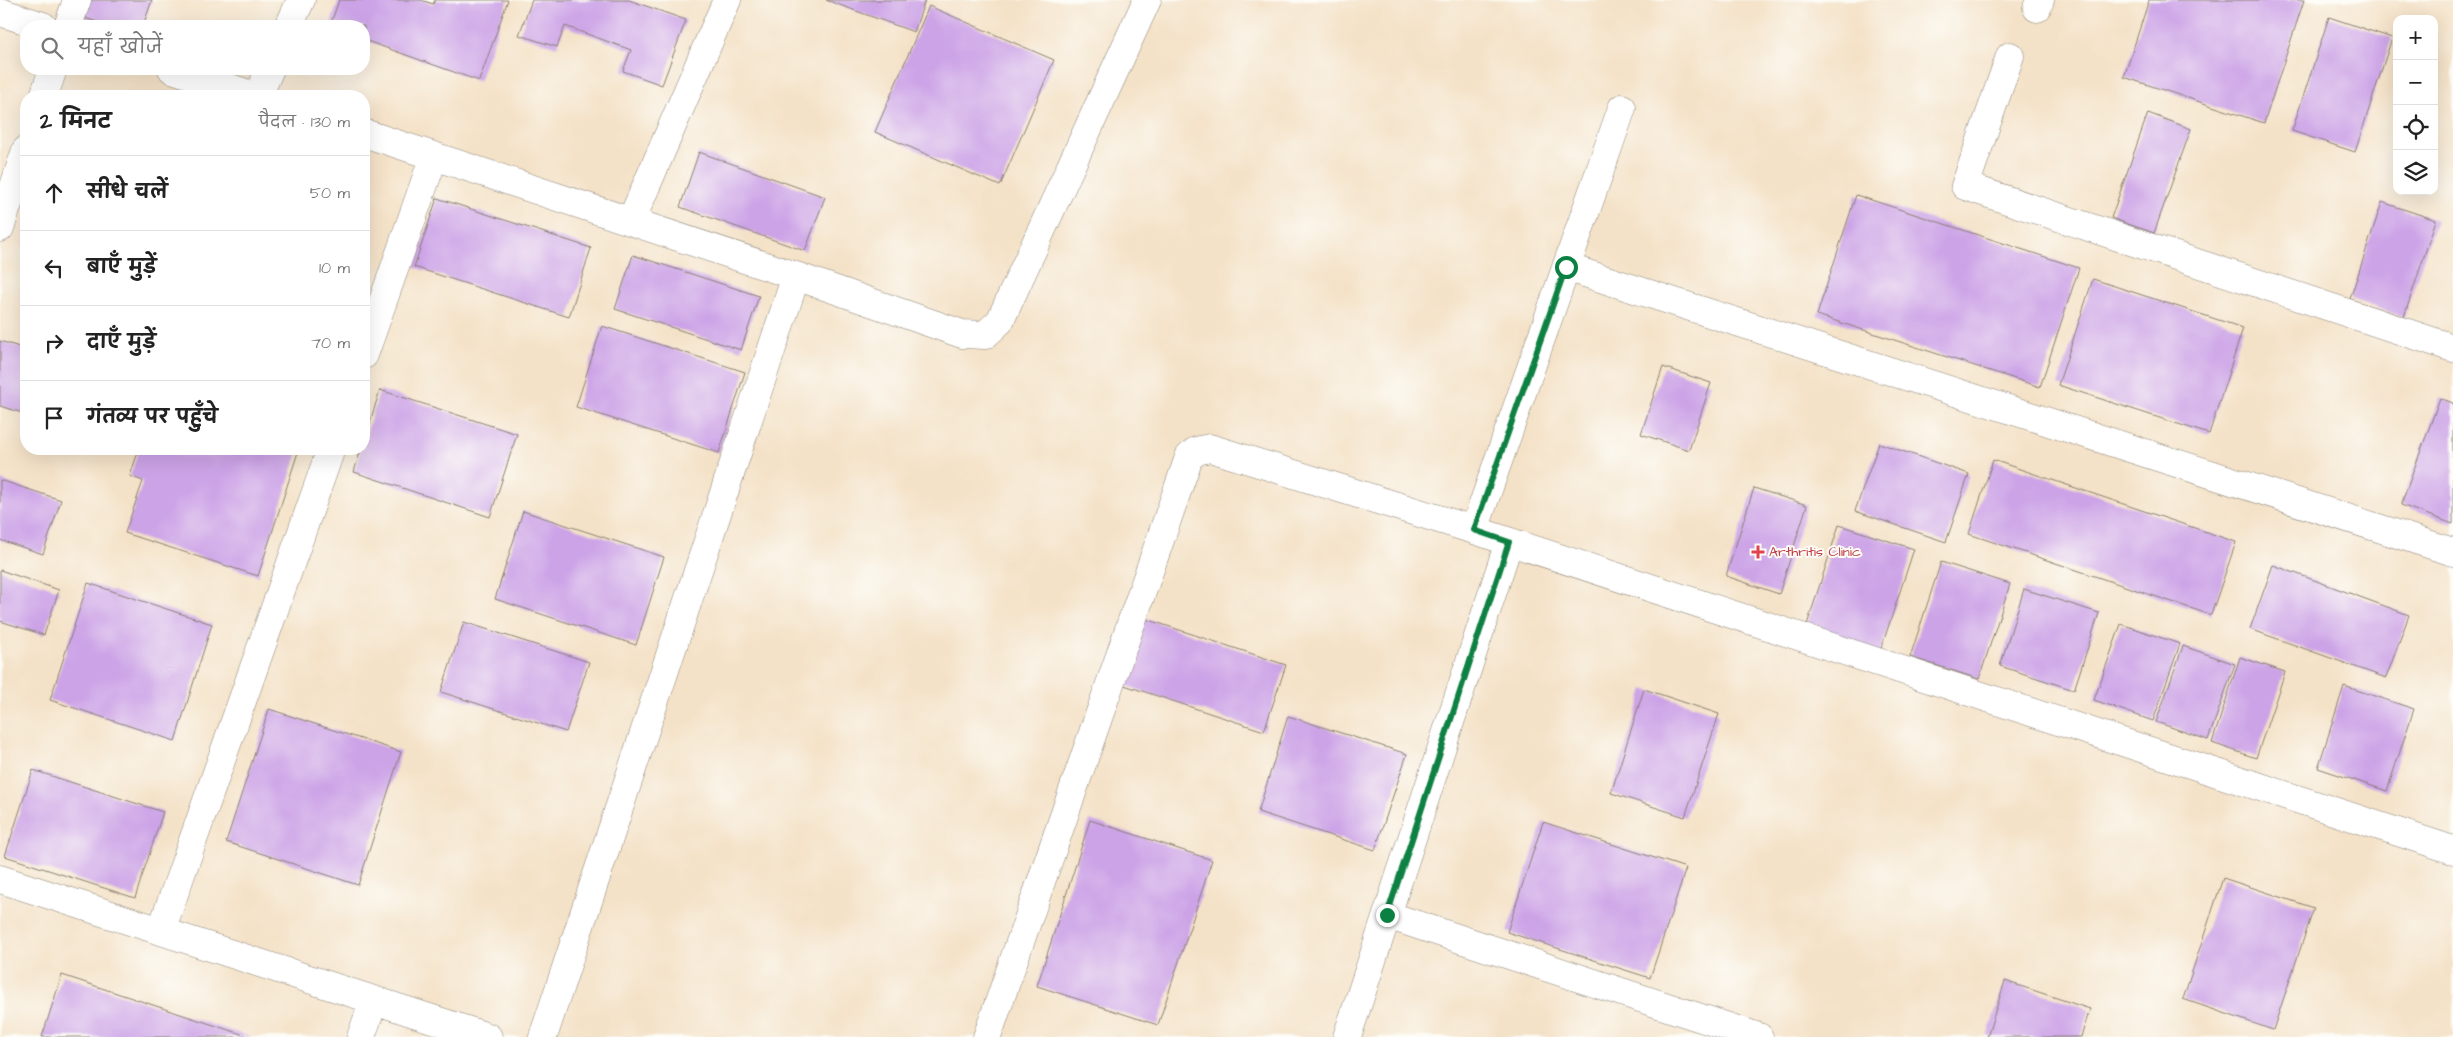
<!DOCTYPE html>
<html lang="hi">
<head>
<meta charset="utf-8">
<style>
  body { margin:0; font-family:"Architects Daughter","Playpen Sans Deva",sans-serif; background:#f6f6f6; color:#222 }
  .controls { position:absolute; right:15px; top:15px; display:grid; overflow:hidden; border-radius:10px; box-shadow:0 5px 20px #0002 }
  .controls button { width:45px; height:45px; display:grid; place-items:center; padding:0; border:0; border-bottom:1px solid #e0e0e0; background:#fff; color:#222; font:25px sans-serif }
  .stop { position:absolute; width:15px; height:15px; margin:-11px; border:4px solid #0b8043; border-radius:50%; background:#fff }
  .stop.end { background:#0b8043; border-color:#fff; box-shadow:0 1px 5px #0008 }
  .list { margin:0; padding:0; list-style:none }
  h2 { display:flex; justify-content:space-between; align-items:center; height:65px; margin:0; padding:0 20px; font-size:21px }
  h2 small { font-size:16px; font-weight:400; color:#767676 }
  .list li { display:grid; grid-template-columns:32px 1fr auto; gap:15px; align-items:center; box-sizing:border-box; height:75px; padding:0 20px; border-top:1px solid #e0e0e0 }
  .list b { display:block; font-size:19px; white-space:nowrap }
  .list em { font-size:16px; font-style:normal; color:#767676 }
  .icon { flex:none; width:28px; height:28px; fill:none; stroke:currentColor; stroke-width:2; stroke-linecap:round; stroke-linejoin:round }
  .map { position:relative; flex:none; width:2453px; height:1037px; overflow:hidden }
  .search { position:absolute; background:#fff; box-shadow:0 5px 20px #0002; left:20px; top:20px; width:350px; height:55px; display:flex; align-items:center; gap:12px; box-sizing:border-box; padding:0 18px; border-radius:20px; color:#767676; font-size:19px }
  .panel { position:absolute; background:#fff; box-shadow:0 5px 20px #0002; left:20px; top:90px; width:350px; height:365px; border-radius:20px }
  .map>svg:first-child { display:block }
</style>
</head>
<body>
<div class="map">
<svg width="2453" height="1037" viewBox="0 0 2453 1037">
  <rect width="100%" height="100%" fill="#fdfcf7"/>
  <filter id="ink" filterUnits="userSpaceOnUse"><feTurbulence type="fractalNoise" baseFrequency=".02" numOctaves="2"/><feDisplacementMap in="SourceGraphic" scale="10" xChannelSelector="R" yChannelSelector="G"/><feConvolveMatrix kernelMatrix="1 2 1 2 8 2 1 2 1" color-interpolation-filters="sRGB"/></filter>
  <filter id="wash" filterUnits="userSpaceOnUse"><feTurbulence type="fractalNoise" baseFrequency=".0096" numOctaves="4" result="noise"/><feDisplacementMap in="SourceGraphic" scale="20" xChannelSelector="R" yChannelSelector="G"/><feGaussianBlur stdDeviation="1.12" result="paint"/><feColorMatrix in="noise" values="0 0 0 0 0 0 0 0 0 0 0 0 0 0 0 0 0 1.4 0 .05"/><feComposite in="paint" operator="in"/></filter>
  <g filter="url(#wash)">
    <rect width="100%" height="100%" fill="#f4e2c8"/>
    <g id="blocks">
      <!-- building -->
      <path fill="#cca3e7" d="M88,0H152L143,26H109L82,17Z
        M339,0H421L433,4L435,0H508L479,81L364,40V26H330Z
        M532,0H629L686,20L662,85L623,71L631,50L565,26L557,47L519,35Z
        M826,0H925L914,32Z
        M2149,0H2304L2264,123L2124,77Z
        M929,6L1054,60L1000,186L875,132Z
        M2329,17L2392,38L2355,152L2292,131Z
        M2148,113L2191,129L2154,233L2111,218Z
        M699,152L825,197L805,251L680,207Z
        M1856,195L2079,268L2040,387L1817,315Z
        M437,198L591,248L569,317L414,267Z
        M2382,202L2436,220L2404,317L2350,299Z
        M633,255L759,296L741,350L615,309Z
        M2093,279L2243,328L2209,434L2058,385Z
        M602,326L745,372L719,453L576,407Z
        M0,341L26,349V414L0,406Z
        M1663,367L1711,383L1689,450L1641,434Z
        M380,390L517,434L490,517L354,472L361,449H364V441Z
        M2440,398L2453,403V524L2401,505Z
        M1879,443L1969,474L1946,542L1855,511Z
        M139,449L156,452L157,449H299L258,576L125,533L143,481L130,476Z
        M1993,460L2236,542L2211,615L1969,534Z
        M0,480L61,500L43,554L0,540Z
        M1754,488L1807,505L1779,594L1726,576Z
        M523,511L664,557L636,645L495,599Z
        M1839,525L1914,549L1879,655L1805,631Z
        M1941,562L2010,584L1979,679L1910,657Z
        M2273,565L2409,615L2386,678L2250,629Z
        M0,570L59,590L44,635L0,621Z
        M88,583L212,624L175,741L50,700Z
        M2024,589L2099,613L2074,690L2000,666Z
        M1137,616L1286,665L1264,731L1115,682Z
        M464,622L589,662L566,732L441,692Z
        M2121,624L2180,644L2153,721L2094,700Z
        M2183,646L2235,664L2208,740L2156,722Z
        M2240,657L2285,672L2256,758L2212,743Z
        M2344,686L2414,709L2387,791L2318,768Z
        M1644,689L1719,714L1685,817L1611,793Z
        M269,709L401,752L358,885L226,842Z
        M1288,716L1407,754L1375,850L1258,812Z
        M33,770L163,812L135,898L5,856Z
        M1090,820L1212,860L1158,1025L1037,986Z
        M1543,822L1686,868L1650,978L1507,932Z
        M2223,878L2314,908L2273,1030L2183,999Z
        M62,975L250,1037H42Z
        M2005,981L2090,1009L2081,1037H1987Z"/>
    </g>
  </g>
  <g filter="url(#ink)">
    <use href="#blocks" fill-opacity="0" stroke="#887f72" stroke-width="1"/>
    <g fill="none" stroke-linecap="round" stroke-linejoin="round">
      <!-- minor casing -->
      <g stroke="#887f72" stroke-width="29">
        <path id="minor" d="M2037,8L2040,0
          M0,12L43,26
          M68,26L77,0
          M289,26L301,0
          M2010,56L1965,186L2453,348
          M172,69L255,96
          M44,96L53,69
          M258,96L270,69
          M364,133L796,276L962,334L985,335L1000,321L1147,0
          M631,221L727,0
          M0,228L26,150
          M1566,267L2453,552
          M364,355L434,156
          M1474,530L1622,108
          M0,879L488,1037
          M1387,915L1759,1037
          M161,931L331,449
          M361,1037L374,1000
          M543,1037L796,276
          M987,1037L1189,457L1196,451L1210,448L1474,530L2453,850
          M1347,1037L1509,542"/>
      </g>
      <!-- minor -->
      <use href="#minor" stroke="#fff" stroke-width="28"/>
    </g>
  </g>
  <g fill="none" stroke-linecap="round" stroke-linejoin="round" filter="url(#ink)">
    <!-- route -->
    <path stroke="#0b8043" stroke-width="6" d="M1387,915L1509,542L1474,530L1566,267"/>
  </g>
  <!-- markers -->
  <path fill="#e0444e" stroke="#fdfcf7" stroke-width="2" d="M1755.5 544.5h5v5h5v5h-5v5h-5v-5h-5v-5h5z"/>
  <g text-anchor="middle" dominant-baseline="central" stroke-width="4" stroke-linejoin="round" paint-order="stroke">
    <!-- health labels -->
    <g font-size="14" fill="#be3a42" stroke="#fdfcf7" text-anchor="start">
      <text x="1769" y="552">Arthritis Clinic</text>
    </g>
  </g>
</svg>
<div class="controls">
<button>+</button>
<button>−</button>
<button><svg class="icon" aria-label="locate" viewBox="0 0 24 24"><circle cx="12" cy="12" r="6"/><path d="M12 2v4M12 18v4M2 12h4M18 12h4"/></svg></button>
<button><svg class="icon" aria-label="layers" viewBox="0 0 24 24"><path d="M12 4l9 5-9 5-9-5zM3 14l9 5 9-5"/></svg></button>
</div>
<div class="stop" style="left:1566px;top:267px"></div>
<div class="stop end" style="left:1387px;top:915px"></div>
<div class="search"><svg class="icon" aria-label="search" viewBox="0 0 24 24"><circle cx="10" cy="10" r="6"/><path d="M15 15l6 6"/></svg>यहाँ खोजें</div>
<section class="panel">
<h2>2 मिनट<small>पैदल · 130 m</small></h2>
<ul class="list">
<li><svg class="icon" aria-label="ahead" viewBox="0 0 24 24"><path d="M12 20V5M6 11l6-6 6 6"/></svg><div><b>सीधे चलें</b></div><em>50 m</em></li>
<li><svg class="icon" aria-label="left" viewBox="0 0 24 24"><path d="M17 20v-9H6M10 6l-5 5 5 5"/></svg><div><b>बाएँ मुड़ें</b></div><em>10 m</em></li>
<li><svg class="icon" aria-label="right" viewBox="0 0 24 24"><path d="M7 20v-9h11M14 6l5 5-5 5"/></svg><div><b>दाएँ मुड़ें</b></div><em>70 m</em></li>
<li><svg class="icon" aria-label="arrive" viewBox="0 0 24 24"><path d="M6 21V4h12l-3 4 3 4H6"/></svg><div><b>गंतव्य पर पहुँचे</b></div></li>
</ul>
</section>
</div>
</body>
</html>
